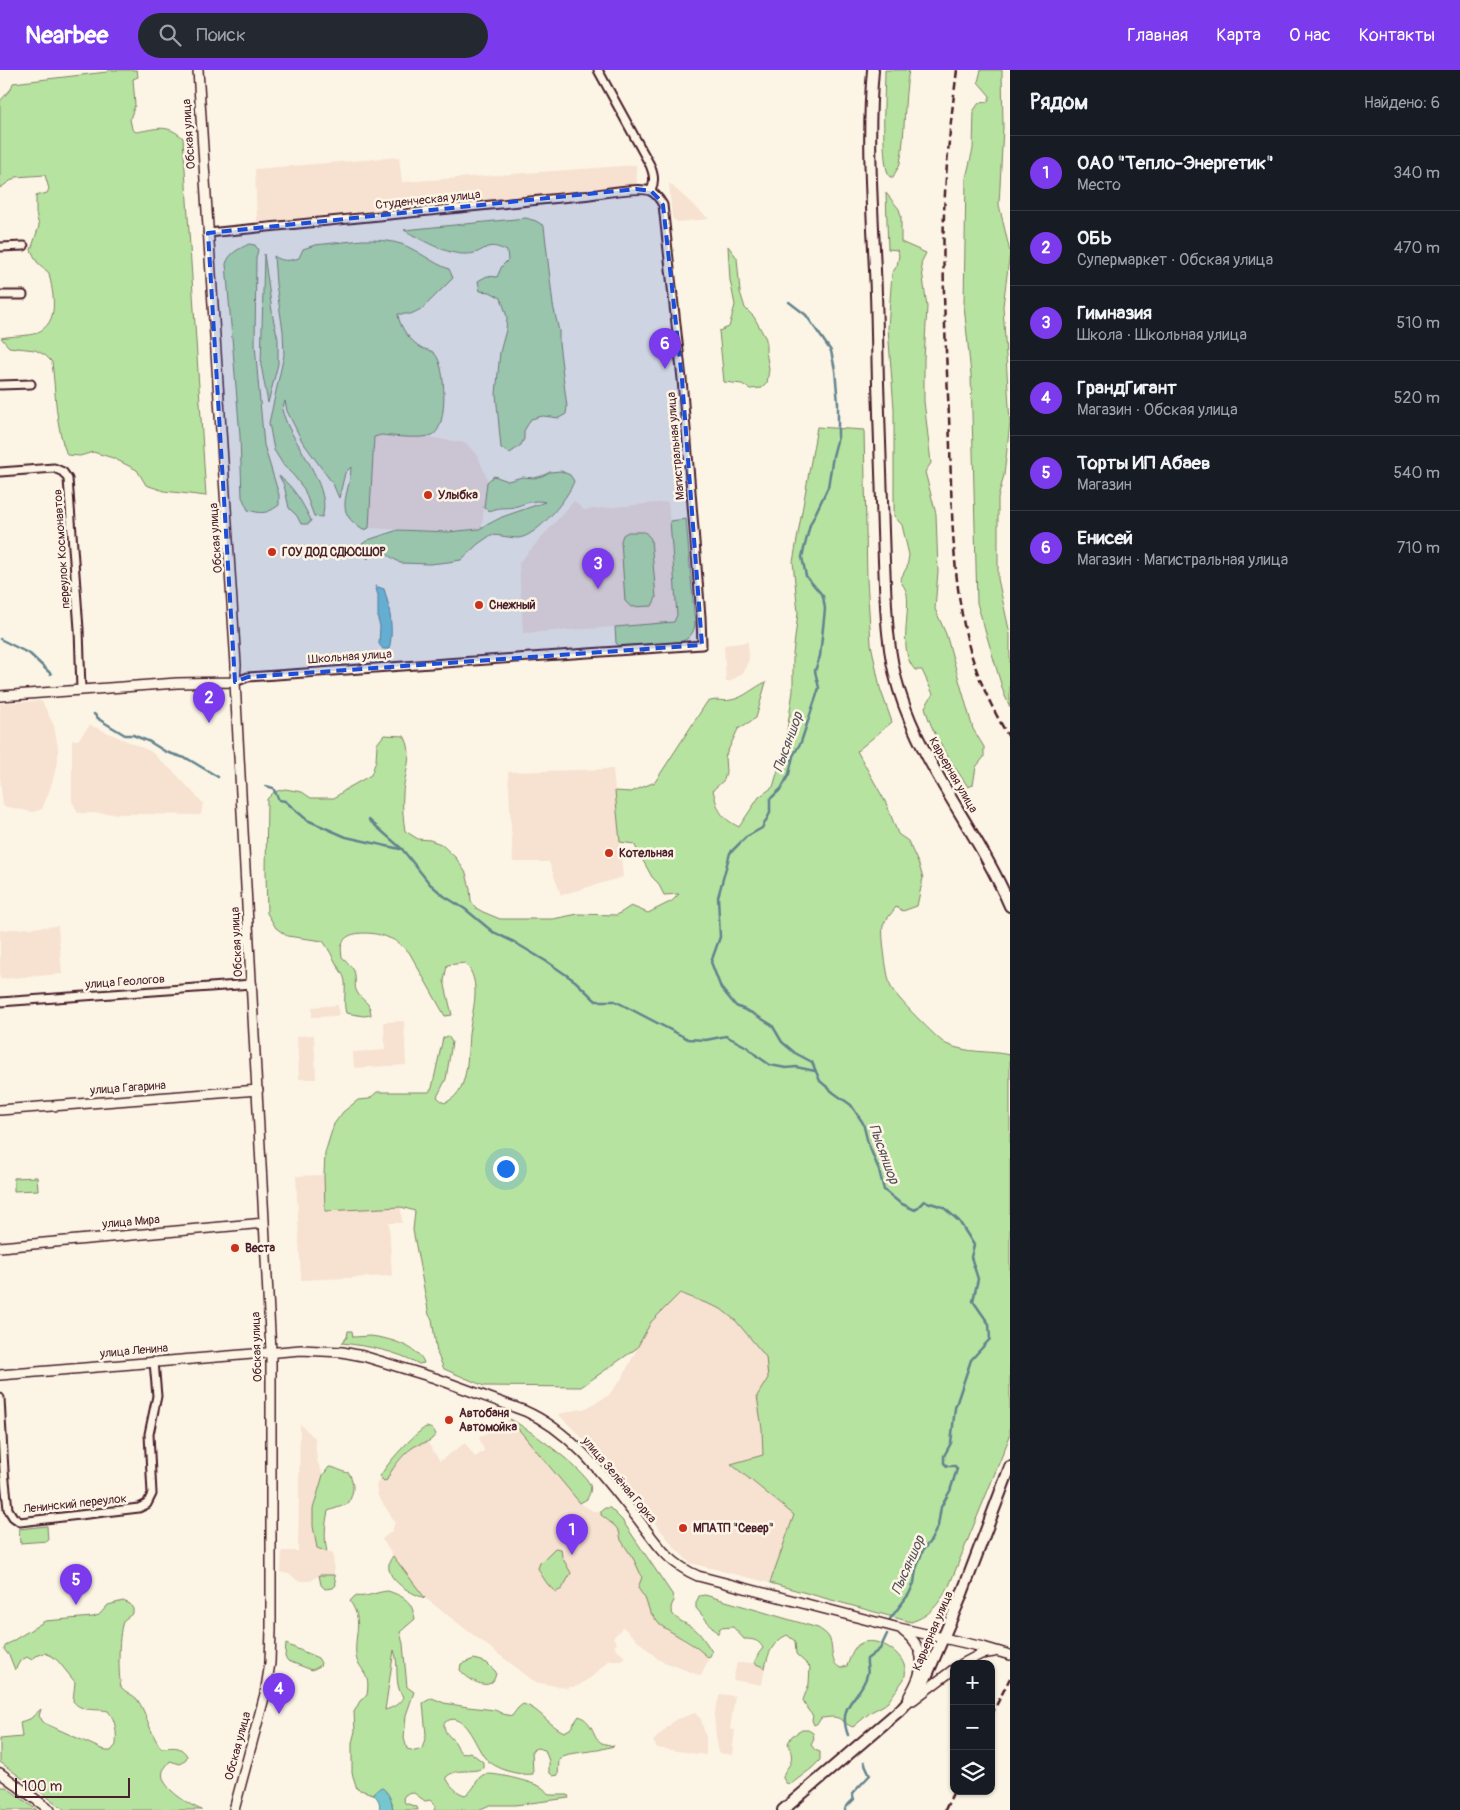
<!DOCTYPE html>
<html lang="ru">
<head>
<meta charset="utf-8">
<style>
  body { margin:0; font-family:Pangolin,sans-serif; background:#242831; color:#f1f3f6 }
  .controls { position:absolute; right:15px; bottom:15px; display:grid; overflow:hidden; border-radius:10px; box-shadow:0 1px 4px #0004 }
  .controls button { width:45px; height:45px; display:grid; place-items:center; padding:0; border:0; border-bottom:1px solid #363941; background:#171b24; color:#f1f3f6; font:25px sans-serif }
  .scale { position:absolute; left:15px; bottom:12px; width:115px; box-sizing:border-box; padding-left:5px; border:2px solid #4a1f2b; border-top:0; font-size:14px; line-height:18px; white-space:nowrap; color:#4a1f2b; -webkit-text-stroke:4px #fcf5e5; paint-order:stroke }
  .you { position:absolute; left:505px; top:1098px; width:18px; height:18px; margin:-12px; border:4px solid #fff; border-radius:50%; background:#1a73e8; box-shadow:0 0 0 8px #1a73e833 }
  .badge { display:grid; place-items:center; width:32px; height:32px; border-radius:50%; background:#7c3aed; color:#fff; font-size:16px; font-weight:700 }
  .pin { position:absolute; translate:-50% -41px; filter:drop-shadow(0 1px 2px #0008) }
  .pin::after { content:''; position:absolute; top:26px; width:18px; height:15px; background:inherit; clip-path:polygon(0 0,100% 0,50% 100%) }
  .list { margin:0; padding:0; list-style:none }
  h2 { display:flex; justify-content:space-between; align-items:center; height:65px; margin:0; padding:0 20px; font-size:21px }
  h2 small { font-size:16px; font-weight:400; color:#9ea1a6 }
  .list li { display:grid; grid-template-columns:32px 1fr auto; gap:15px; align-items:center; box-sizing:border-box; height:75px; padding:0 20px; border-top:1px solid #363941 }
  .list b { display:block; font-size:19px; white-space:nowrap }
  .list p { margin:0; font-size:16px; white-space:nowrap; color:#9ea1a6 }
  .list em { font-size:16px; font-style:normal; color:#9ea1a6 }
  .icon { flex:none; width:28px; height:28px; fill:none; stroke:currentColor; stroke-width:2; stroke-linecap:round; stroke-linejoin:round }
  .map { position:relative; flex:none; width:1010px; height:1740px; overflow:hidden }
  header { display:flex; align-items:center; gap:30px; box-sizing:border-box; height:70px; padding:0 25px; background:#7c3aed; color:#fff }
  header strong { font-size:24px }
  nav { display:flex; gap:28px; margin-inline-start:auto; font-size:18px }
  .search { width:350px; height:45px; background:#242831; display:flex; align-items:center; gap:12px; box-sizing:border-box; padding:0 18px; border-radius:28px; color:#9ea1a6; font-size:19px }
  main { display:flex }
  aside { flex:1; background:#171b24 }
  .map>svg:first-child { display:block }
</style>
</head>
<body>
<header>
<strong>Nearbee</strong>
<div class="search"><svg class="icon" aria-label="search" viewBox="0 0 24 24"><circle cx="10" cy="10" r="6"/><path d="M15 15l6 6"/></svg>Поиск</div>
<nav><a>Главная</a><a>Карта</a><a>О нас</a><a>Контакты</a></nav>
</header>
<main>
<div class="map">
<svg width="1010" height="1740" viewBox="0 0 1010 1740">
  <rect width="100%" height="100%" fill="#fcf5e5"/>
  <filter id="ink" filterUnits="userSpaceOnUse"><feTurbulence type="fractalNoise" baseFrequency=".02" numOctaves="2"/><feDisplacementMap in="SourceGraphic" scale="10" xChannelSelector="R" yChannelSelector="G"/><feConvolveMatrix kernelMatrix="1 2 1 2 8 2 1 2 1" color-interpolation-filters="sRGB"/></filter>
  <g filter="url(#ink)">
    <!-- built -->
    <path fill="#f7e1d1" d="M399,87L402,112L636,95L637,116L257,152L255,99Z
      M669,113L709,149L677,152L672,148Z
      M381,365L426,367L466,373L478,387L487,408L482,456L479,459L448,462L369,458L374,367Z
      M574,431L584,440L668,432L677,545L674,553L523,563L519,493Z
      M748,572L749,589L743,603L731,611L726,612L724,575Z
      M42,631L54,656L58,678V691L50,719L42,739L33,742L3,736L0,708V633Z
      M90,655L150,681L177,705L203,733L201,745L78,743L72,731V670H78Z
      M613,699L623,807L561,825L549,792H513L508,702Z
      M58,856L62,904L0,909V860Z
      M338,935L339,946L312,947V937Z
      M404,951L406,995L354,998L353,982L385,980L384,952Z
      M314,965L316,1009H299L297,966Z
      M324,1105L326,1141L401,1137L402,1153H389L392,1206L301,1210L296,1106Z
      M680,1223L721,1239L736,1251L766,1287L768,1308L757,1326L762,1359L763,1385L731,1394L794,1445L770,1513L690,1493L676,1479L602,1388L558,1344L586,1338L609,1325L622,1308L651,1252Z
      M510,1349L580,1433L593,1441H601V1445L604,1449L615,1456L619,1461L621,1470L634,1490L642,1507L638,1518L645,1528L650,1542L686,1573L696,1577L709,1588L701,1606L659,1590L623,1557L613,1568L617,1573L614,1577L625,1587L621,1591L609,1590L593,1606L578,1616L566,1618L535,1612L425,1528L393,1486L382,1469L392,1461L395,1452L378,1426L376,1416L380,1407L384,1411L388,1404L412,1377L423,1373H428L440,1391L465,1373L475,1387L484,1381L479,1367Z
      M300,1354L315,1368L317,1391L323,1405L313,1439L327,1482L333,1483L334,1505H319L311,1511H298L291,1505L281,1502L282,1481H298Z
      M737,1593H754L765,1598L762,1615L733,1610Z
      M720,1624L735,1626L730,1659L735,1660L732,1685L719,1683L716,1667L714,1645Z
      M695,1643L701,1649L706,1668V1685L657,1678L653,1671L675,1650Z"/>
    <!-- green -->
    <path fill="#b7e3a0" stroke="#808166" fill-rule="evenodd" d="M109,0H137L138,7L133,9L135,35L130,49L132,59L136,62C157,59 166,53 183,68L206,426L164,421L146,415L137,400L113,388L93,382L80,386L67,385C55,355 56,324 52,292L45,285L35,280L9,277L1,268C9,266 31,266 36,263C61,253 53,224 49,203L37,192L31,180L39,156L36,143V126L47,123L49,119L45,105L16,107L0,118V31L11,19L13,13L107,2Z
      M885,0H909C903,31 906,62 900,93C899,98 895,102 893,107H890C880,97 885,18 885,0Z
      M981,0H1002L1003,57L999,135L1010,182L1003,236L1010,353L1004,405L998,428V509L1010,564V637L1004,624L977,533L971,305L964,235L966,108L973,79L974,40L979,33L988,32L990,26L978,12Z
      M886,123L899,139L901,146V172L926,183L921,193L927,237L924,289V331L931,393L925,402L936,444L938,501L935,539L946,564L973,659L984,677V687L976,697L973,715L968,717C952,692 932,666 925,637L933,624L922,600H915C898,581 910,547 907,524C906,519 902,514 900,510L907,497L909,485L902,455L894,446V339L888,258L892,203L897,196L899,185L897,180L888,179Z
      M526,148L536,151L544,156L553,235L559,261V273L567,337L566,344L559,348L543,346L531,349L524,361V369L521,375L510,383L501,378L496,324L500,282L506,260L507,247L501,228L490,222L480,221L478,211L487,206L497,207L502,196L508,190L507,181C483,169 487,184 466,184C447,185 420,169 404,160Z
      M362,170C375,170 388,170 401,174C418,180 432,193 449,199L453,208L423,238L411,244H398C399,257 411,272 422,278C426,280 432,280 435,284C446,296 448,354 434,364C426,370 392,366 381,365L374,367L369,458L363,460C332,440 350,427 351,397L345,403L339,428L333,414L302,371L287,341L285,331L282,340C284,346 286,352 289,358C300,380 332,422 322,447L314,446L304,419L294,406L284,396L274,380L269,353L284,285L283,261L276,214L274,186C283,192 289,191 299,188L303,179L315,175Z
      M249,174L255,175L258,180L256,188L255,274L258,310L264,375L279,425V435C267,444 262,444 248,440L242,427L240,366L226,194C229,183 239,179 249,174Z
      M728,176L737,188L740,222L745,238L754,247L766,269V281L769,299L767,313L762,318L750,319L742,314L724,312L719,261L729,257L735,235L730,210Z
      M264,184L273,248L278,269V294L268,333L261,295Z
      M817,357L864,360L867,509L871,574L880,618L892,652L857,681L886,733L898,764L908,771L919,795L923,808L917,836L903,841L896,837C892,843 885,850 883,856C881,864 887,909 891,917C894,925 939,971 946,974C969,984 987,980 1010,985V1366L949,1516C938,1534 932,1545 911,1552L770,1513L794,1445L731,1394L763,1385L762,1359L757,1326L768,1308L766,1287L736,1251L721,1239L680,1223L651,1252L637,1278L581,1317L484,1316L444,1299L437,1283L432,1249L429,1245L413,1160L415,1141L401,1137L325,1141L324,1105L325,1083L334,1054L343,1042L358,1030L369,1029L377,1022H429L432,1018L443,968L448,966L452,972L446,1009L437,1027L444,1033C470,1024 467,986 469,964C472,941 483,912 465,893L447,895L444,911L452,945L445,946L409,882C403,877 396,870 389,868C379,863 355,860 346,868C340,873 341,880 342,887C347,892 355,898 355,906C356,912 354,917 357,922C362,932 370,930 371,945L364,946L346,943C343,933 346,923 345,912C344,904 340,901 337,895C332,886 329,879 323,871L287,866L276,858L267,843L266,802L267,729L274,722L285,719L302,722L311,728H334L348,718L371,705L376,691L377,674L384,665L404,666C415,683 404,704 403,723C402,736 403,748 405,761L418,769L430,770L441,774L456,788L466,803L470,819L471,831L476,838L483,842L500,849H553L578,844L617,845L631,836L648,843L672,831L679,824L664,825L658,813L652,807L634,774L620,772L615,721L631,722L655,712L707,632C718,628 721,632 731,630C744,628 754,617 766,612L756,648L738,659L725,687L726,702L724,710L713,720C718,741 720,747 739,757L759,727L773,717L784,680L793,621V584L798,543L793,492Z
      M561,401L570,405L574,411C569,427 537,467 518,468C510,468 500,465 491,465L478,474L461,490L448,492L430,494L400,493L376,477L369,480L368,489L360,481L362,474L368,470L398,460L448,462L479,459L502,447L545,432C533,429 525,434 514,437C505,439 501,436 490,441L484,438L487,412L494,406L508,411L522,407L534,408L542,406L550,402Z
      M279,406C294,417 303,434 311,450L309,454H301L297,446L289,438L284,415Z
      M686,449L695,555C693,564 689,569 680,572L620,576L616,573L615,557L674,552L677,545L670,451Z
      M628,462H645L651,469L656,528L652,536L631,537L625,531L621,471L623,465Z
      M37,1107L38,1120L14,1121V1108Z
      M348,1261H352L353,1267C361,1267 369,1265 377,1267C391,1269 420,1278 424,1293L419,1294C397,1281 367,1276 342,1273L347,1267Z
      M510,1349C526,1357 584,1399 590,1415C592,1420 589,1425 587,1429L580,1433Z
      M426,1357C431,1358 433,1359 436,1364C428,1376 421,1371 412,1378C404,1383 389,1402 387,1410L384,1411L380,1407C385,1395 415,1363 426,1357Z
      M329,1397C336,1397 341,1402 349,1403C355,1415 354,1422 348,1434L328,1441C325,1455 324,1468 327,1482L317,1478L313,1456V1439L323,1405Z
      M605,1438H610L622,1450L672,1524L674,1531C662,1548 690,1553 698,1562C703,1568 708,1575 712,1582L709,1588L696,1577L660,1555L650,1542L645,1528L638,1518L642,1507L634,1490L621,1470L619,1461L615,1456L601,1445V1441Z
      M47,1456L48,1471L20,1473L19,1459Z
      M555,1478L561,1479L562,1487L571,1503L562,1519L556,1522C549,1518 541,1505 538,1498L540,1493Z
      M393,1486L425,1528C410,1524 377,1505 393,1486Z
      M319,1505H334L336,1515L333,1518L325,1519L321,1515Z
      M388,1521C405,1527 412,1531 415,1549L400,1562L403,1574L407,1617L414,1622L406,1645L404,1668L407,1679L415,1681L422,1679L426,1665L423,1633L432,1628L444,1633L468,1637L495,1640L503,1644L512,1646L518,1638L523,1634C539,1638 548,1655 564,1662L570,1659L579,1646C595,1653 592,1668 602,1673C605,1674 610,1675 614,1676L598,1680L569,1684L563,1686L559,1690L558,1705L553,1706L549,1702V1691L545,1680L537,1678L532,1680L533,1704C519,1706 495,1699 485,1688C475,1676 464,1637 444,1653C444,1666 451,1665 456,1674C459,1679 458,1681 463,1684L470,1682L483,1692V1698C471,1704 457,1697 446,1707C449,1715 457,1723 465,1725C476,1720 475,1709 483,1705C491,1701 532,1712 541,1717C545,1719 546,1722 549,1725H568L569,1728L515,1735H490L478,1740H434L436,1736L430,1730L425,1731L414,1723L406,1724L403,1728L405,1733L417,1737L418,1740H393L392,1733L377,1720L373,1724L357,1719L352,1703V1673L355,1661L354,1642L360,1631L367,1625C368,1617 369,1609 364,1602C361,1596 356,1592 356,1585C354,1563 364,1552 350,1531L355,1526C367,1528 375,1522 388,1521ZM394,1580C400,1596 393,1613 403,1627C400,1634 392,1638 385,1640Z
      M705,1525L818,1558C821,1560 826,1563 828,1566C835,1576 828,1593 841,1598L847,1596C850,1589 852,1579 858,1575C876,1562 913,1587 904,1609C902,1612 890,1629 888,1632C884,1636 876,1639 871,1642C865,1647 859,1652 853,1657C846,1655 843,1650 838,1648C832,1646 826,1648 821,1648L818,1653L814,1655L812,1650L813,1646L808,1640L803,1630L809,1614L810,1597L796,1584L795,1571L787,1565C772,1572 768,1584 765,1598L754,1593L759,1583L763,1578C759,1570 753,1569 744,1569L733,1557L720,1558L718,1564L696,1538V1533L699,1526Z
      M123,1531L130,1534L133,1539V1543C130,1546 126,1548 124,1550C118,1559 118,1606 121,1617C125,1622 133,1625 137,1629C147,1643 149,1662 161,1678C172,1678 180,1674 187,1686L186,1689L180,1694L170,1691C168,1694 164,1698 163,1701C158,1717 191,1736 202,1740H65L0,1692V1669L22,1667L20,1652L30,1649L41,1639L39,1646L44,1653L106,1681H111L116,1675C117,1663 116,1650 108,1641C96,1638 82,1643 73,1631L75,1612L58,1591L52,1586L45,1583L36,1586L32,1590L27,1587L20,1591L15,1600L10,1587L4,1579L6,1575L45,1551L93,1547L99,1545L108,1535Z
      M286,1574L318,1588L321,1593L320,1596L312,1600L288,1591L285,1587Z
      M474,1589L487,1593L496,1602C494,1625 469,1611 460,1600L461,1594Z
      M802,1660H808L813,1663L814,1669L811,1675L815,1680L820,1682V1690L812,1698L791,1714L786,1713L783,1708C784,1702 785,1701 788,1697C794,1690 791,1680 788,1673L792,1666Z
      M0,1717H6L37,1740H0Z"/>
    <!-- water -->
    <path fill="#76c6d0" stroke="#64838e" d="M375,516L384,519C390,537 394,562 389,579H383L379,574L380,556L378,550V525Z
      M381,1717C389,1722 392,1731 393,1740H379C381,1733 378,1728 373,1724Z"/>
    <g fill="none" stroke-linecap="round" stroke-linejoin="round">
      <!-- stream -->
      <path stroke="#64838e" stroke-width="2.5" d="M789,232L806,245L831,281L835,300L838,333V367L833,386L828,417L810,455L802,487L806,506L823,526L825,539L820,586L815,601L819,618L801,672L793,686L789,704L781,719L770,729V743L762,758L746,767L730,783L718,827L720,867L711,892L721,918L736,936L752,943L772,955L782,972L795,983L812,992L820,1011L834,1023L851,1035L863,1053L868,1073L879,1100L884,1120L900,1133L915,1140L924,1131L943,1137L959,1151L974,1175L971,1187L978,1209L973,1231L989,1254L990,1269L971,1290L955,1338L951,1373L944,1386V1393L947,1396H955L957,1399L950,1421L941,1437L938,1456L931,1470L923,1480L916,1499L914,1513L909,1524L890,1549
        M0,569L30,584L51,604
        M94,644L100,650L125,665H133L150,672L166,682L188,689L218,707
        M266,716L273,718L279,730L285,731L307,750L346,767L400,779
        M369,750L402,779L430,814L444,826L465,839L493,862L514,872L549,893L575,911L596,931H615L688,969L706,970L726,966L747,977L757,986L770,995L786,998L796,997L815,1001
        M848,1665C836,1633 861,1629 867,1605C869,1600 866,1594 867,1589L880,1579L887,1564
        M845,1740L846,1737L854,1729L852,1724L870,1705L864,1692"/>
      <!-- minor casing -->
      <g stroke="#4a1f2b" stroke-width="11">
        <path id="minor" d="M598,0L650,95C654,105 655,111 651,121
          M208,163L581,126C596,125 637,116 650,121C656,123 660,130 663,135L682,309L701,547L702,575L248,607L235,612
          M0,177L24,176
          M0,225H23
          M0,315L31,314
          M0,402L54,398L63,402L68,409L79,559L81,620
          M0,932L252,914
          M0,1328L4,1401L8,1439L13,1447L20,1452L139,1438L147,1434L152,1424L149,1364L157,1326L154,1292"/>
      </g>
      <!-- tertiary casing -->
      <g stroke="#4a1f2b" stroke-width="12">
        <path id="tertiary" d="M198,0L236,595L235,612L271,1281V1559L270,1593L265,1624L234,1740
          M0,626L177,613L235,612
          M0,1040L258,1020
          M0,1177L264,1153
          M0,1305L301,1280L342,1282L363,1286L435,1308L525,1341C573,1362 606,1409 638,1449C657,1474 668,1493 698,1506L899,1558L983,1577L1010,1585
          M903,1561C929,1581 924,1601 909,1626
          M962,1594L981,1584L994,1582
          M913,1630L954,1599
          M0,1703L50,1740"/>
      </g>
      <!-- secondary casing -->
      <g stroke="#4a1f2b" stroke-width="14">
        <path id="secondary" d="M873,0C867,67 872,133 875,200C877,237 877,275 878,313C880,372 882,431 884,491C886,534 886,578 899,620C923,698 978,761 1010,836
          M783,1740L901,1639L923,1614L960,1529L1010,1397"/>
      </g>
      <!-- minor -->
      <use href="#minor" stroke="#fcf5e5" stroke-width="7"/>
      <!-- tertiary -->
      <use href="#tertiary" stroke="#fcf5e5" stroke-width="9"/>
      <!-- secondary -->
      <use href="#secondary" stroke="#fcf5e5" stroke-width="10"/>
      <!-- rail -->
      <path stroke="#4a1f2b" stroke-width="2.5" stroke-dasharray="8 4" stroke-linecap="butt" d="M957,0C951,48 946,95 944,143C942,211 946,279 949,347C952,421 950,500 968,573C977,607 992,639 1010,669
        M991,1646L1010,1608
        M945,1740L954,1721"/>
    </g>
  </g>
  <!-- marked area -->
  <path fill="#1d4ed8" fill-opacity="0.2" stroke="#1d4ed8" stroke-width="4" stroke-dasharray="10 6" stroke-linejoin="round" d="M636,119L651,121L658,128L663,135L682,309L702,575L248,607L235,612L208,163Z"/>
  <!-- markers -->
  <g fill="#c8321e" stroke="#fcf5e5" stroke-width="2">
    <circle cx="428" cy="425" r="5"/>
    <circle cx="272" cy="482" r="5"/>
    <circle cx="479" cy="535" r="5"/>
    <circle cx="609" cy="783" r="5"/>
    <circle cx="235" cy="1178" r="5"/>
    <circle cx="449" cy="1350" r="5"/>
    <circle cx="683" cy="1458" r="5"/>
  </g>
  <g text-anchor="middle" dominant-baseline="central" stroke-width="5" stroke-linejoin="round" paint-order="stroke">
    <!-- street labels -->
    <g font-size="12" fill="#4a1f2b" stroke="#fcf5e5">
      <text transform="translate(189 64) rotate(-94)">Обская улица</text>
      <text transform="translate(428 130) rotate(-6)">Студенческая улица</text>
      <text transform="translate(676 376) rotate(-95)">Магистральная улица</text>
      <text transform="translate(216 468) rotate(-94)">Обская улица</text>
      <text transform="translate(62 479) rotate(-94)">переулок Космонавтов</text>
      <text transform="translate(350 587) rotate(-4)">Школьная улица</text>
      <text transform="translate(953 705) rotate(60)">Карьерная улица</text>
      <text transform="translate(237 872) rotate(-93)">Обская улица</text>
      <text transform="translate(125 912) rotate(-4)">улица Геологов</text>
      <text transform="translate(128 1018) rotate(-4)">улица Гагарина</text>
      <text transform="translate(131 1152) rotate(-5)">улица Мира</text>
      <text transform="translate(257 1277) rotate(-92)">Обская улица</text>
      <text transform="translate(134 1281) rotate(-5)">улица Ленина</text>
      <text transform="translate(619 1410) rotate(50)">улица Зелёная Горка</text>
      <text transform="translate(75 1434) rotate(-6)">Ленинский переулок</text>
      <text transform="translate(933 1561) rotate(-67)">Карьерная улица</text>
      <text transform="translate(238 1676) rotate(-75)">Обская улица</text>
    </g>
    <!-- poi labels -->
    <g font-size="12" font-weight="bold" fill="#4a1f2b" stroke="#fcf5e5" text-anchor="start">
      <text x="438" y="425">Улыбка</text>
      <text x="282" y="482">ГОУ ДОД СДЮСШОР</text>
      <text x="489" y="535">Снежный</text>
      <text x="619" y="783">Котельная</text>
      <text x="245" y="1178">Веста</text>
      <text x="459" y="1343">Автобаня<tspan x="459" dy="14">Автомойка</tspan></text>
      <text x="693" y="1458">МПАТП "Север"</text>
    </g>
    <!-- water labels -->
    <g font-size="14" font-style="italic" fill="#57515d" stroke="#fcf5e5">
      <text transform="translate(788 672) rotate(-70)">Пысяншор</text>
      <text transform="translate(884 1084) rotate(70)">Пысяншор</text>
      <text transform="translate(908 1495) rotate(-66)">Пысяншор</text>
    </g>
  </g>
</svg>
<div class="controls">
<button>+</button>
<button>−</button>
<button><svg class="icon" aria-label="layers" viewBox="0 0 24 24"><path d="M12 4l9 5-9 5-9-5zM3 14l9 5 9-5"/></svg></button>
</div>
<div class="scale">100 m</div>
<div class="you"></div>
<div class="pin badge" style="left:572px;top:1485px">1</div>
<div class="pin badge" style="left:209px;top:653px">2</div>
<div class="pin badge" style="left:598px;top:519px">3</div>
<div class="pin badge" style="left:279px;top:1644px">4</div>
<div class="pin badge" style="left:76px;top:1535px">5</div>
<div class="pin badge" style="left:665px;top:299px">6</div>
</div>
<aside>
<h2>Рядом<small>Найдено: 6</small></h2>
<ul class="list">
<li><span class="badge">1</span><div><b>ОАО &quot;Тепло-Энергетик&quot;</b><p>Место</p></div><em>340 m</em></li>
<li><span class="badge">2</span><div><b>ОБЬ</b><p>Супермаркет · Обская улица</p></div><em>470 m</em></li>
<li><span class="badge">3</span><div><b>Гимназия</b><p>Школа · Школьная улица</p></div><em>510 m</em></li>
<li><span class="badge">4</span><div><b>ГрандГигант</b><p>Магазин · Обская улица</p></div><em>520 m</em></li>
<li><span class="badge">5</span><div><b>Торты ИП Абаев</b><p>Магазин</p></div><em>540 m</em></li>
<li><span class="badge">6</span><div><b>Енисей</b><p>Магазин · Магистральная улица</p></div><em>710 m</em></li>
</ul>
</aside>
</main>
</body>
</html>
